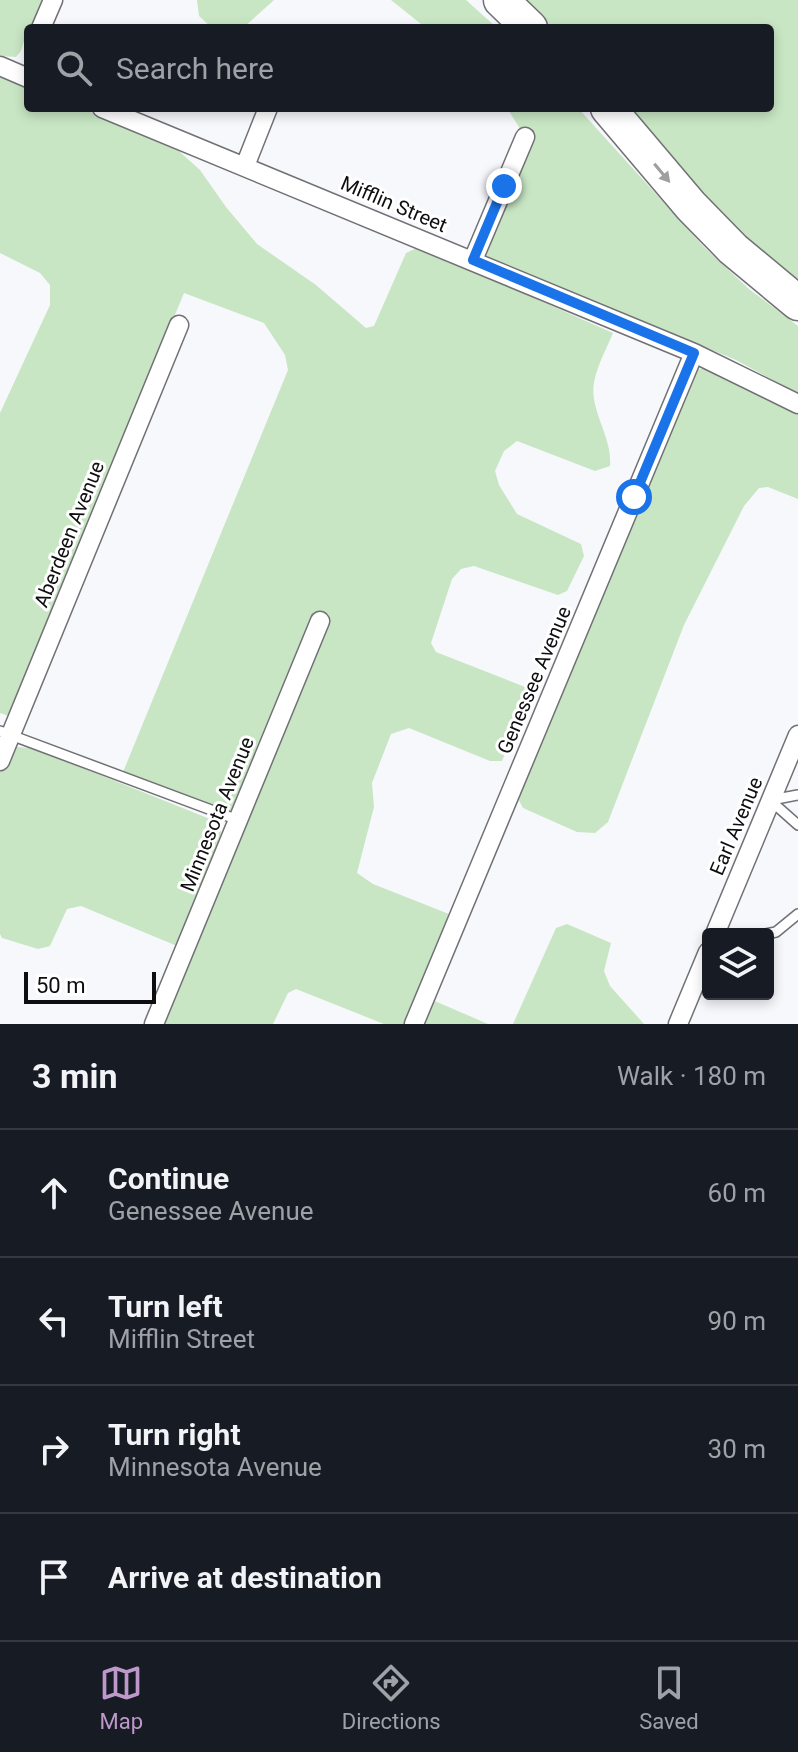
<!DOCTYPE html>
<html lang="en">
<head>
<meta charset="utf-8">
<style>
  body { margin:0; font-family:Roboto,sans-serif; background:#242831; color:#f1f3f6 }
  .controls { position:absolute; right:24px; bottom:24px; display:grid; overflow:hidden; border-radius:8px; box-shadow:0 4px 12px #0003 }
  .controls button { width:72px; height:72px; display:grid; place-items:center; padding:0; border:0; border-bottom:2px solid #363941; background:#171b24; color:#f1f3f6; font:40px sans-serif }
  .scale { position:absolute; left:24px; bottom:20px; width:132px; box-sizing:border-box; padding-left:8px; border:4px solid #0e0e10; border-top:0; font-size:22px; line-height:28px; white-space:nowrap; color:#0e0e10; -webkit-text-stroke:6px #fff; paint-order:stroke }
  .stop { position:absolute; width:24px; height:24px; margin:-18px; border:6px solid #1a73e8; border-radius:50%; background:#fff }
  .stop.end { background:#1a73e8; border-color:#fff; box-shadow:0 2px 8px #0008 }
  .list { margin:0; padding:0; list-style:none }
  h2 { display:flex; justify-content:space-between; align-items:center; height:104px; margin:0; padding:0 32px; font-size:34px }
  h2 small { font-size:26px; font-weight:400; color:#9ea1a6 }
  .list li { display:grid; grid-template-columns:52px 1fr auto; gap:24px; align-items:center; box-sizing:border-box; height:128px; padding:0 32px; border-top:2px solid #363941 }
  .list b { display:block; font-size:30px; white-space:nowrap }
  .list p { margin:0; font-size:26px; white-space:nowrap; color:#9ea1a6 }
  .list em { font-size:26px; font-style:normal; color:#9ea1a6 }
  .icon { flex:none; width:44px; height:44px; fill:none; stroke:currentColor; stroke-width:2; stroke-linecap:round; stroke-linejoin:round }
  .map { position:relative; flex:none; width:798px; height:1024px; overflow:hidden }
  .search { position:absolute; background:#171b24; box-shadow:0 4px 12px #0003; left:24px; right:24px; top:24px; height:88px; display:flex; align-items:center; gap:20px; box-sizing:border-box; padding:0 28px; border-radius:8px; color:#9ea1a6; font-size:30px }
  .sheet { height:616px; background:#171b24 }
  nav { display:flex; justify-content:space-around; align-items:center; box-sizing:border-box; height:112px; border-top:2px solid #363941; background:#171b24; font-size:22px; color:#9ea1a6 }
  nav a { display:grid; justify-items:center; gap:4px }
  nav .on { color:#bf98cb }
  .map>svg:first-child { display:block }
</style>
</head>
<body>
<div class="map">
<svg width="798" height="1024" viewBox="0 0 798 1024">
  <rect width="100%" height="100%" fill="#f7f8fc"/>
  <!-- green -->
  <path fill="#c8e6c4" d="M0,0H42L31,28H28L21,51L16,57L0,56Z
    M197,0H274L243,28H212L199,16Z
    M391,0H466L497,28H426Z
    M515,0H798V286L762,258L623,108H770V28H546Z
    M0,77L28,88V108H80L170,143L200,170L226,207L257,244L316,285L366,328L374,326L406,253L419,247L613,333C605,353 590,377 594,399C598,423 612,442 610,466L595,471L517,441L504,451L495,471L499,485L517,514L581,544L584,556L567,591L558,595L474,566L461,569L452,579L431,643L436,652L525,687L530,696L502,761H490L409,728L391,734L372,783L374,807L357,873L373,884L449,914L406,1024H384L296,989L288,993L273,1024H159L317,613L235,813L123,772L288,370L285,355L264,323L184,293L9,716L0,713V413L50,305V285L40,273L0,253Z
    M507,108H578L705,248L749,289L798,326V394L736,360L486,256L530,145Z
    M708,367L798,412V499L768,487L759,488L744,506L684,625L608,822L595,833L577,832L523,808L516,795L696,370Z
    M17,747L33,748L215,821L221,830L220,843L177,946L81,906L67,909L50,946L38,949L2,938L0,934V771L8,752Z
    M567,924L611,943L604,971L610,986L644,1024H513L556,928Z
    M430,999L488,1024H420Z"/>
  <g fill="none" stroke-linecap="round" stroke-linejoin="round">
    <!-- lane casing -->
    <g stroke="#717175" stroke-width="12">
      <path id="lane" d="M0,731L238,820
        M771,800L798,795
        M771,801L798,825
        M766,934L776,932L798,914"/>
    </g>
    <!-- street casing -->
    <g stroke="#717175" stroke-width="21">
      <path id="street" d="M41,28L53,0
        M0,66L28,78
        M102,108L694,353L798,404
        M245,166L268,108
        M473,260L525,137
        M0,761L179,325
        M715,934L798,735
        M154,1024L320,621
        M414,1024L694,353
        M678,1024L708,952"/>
    </g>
    <!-- highway casing -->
    <g stroke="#717175" stroke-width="37">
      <path id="highway" d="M501,0L530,28
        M608,108L691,206L733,249L798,303"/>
    </g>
    <!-- lane -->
    <use href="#lane" stroke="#fff" stroke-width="9"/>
    <!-- street -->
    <use href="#street" stroke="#fff" stroke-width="18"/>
    <!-- highway -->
    <use href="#highway" stroke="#fff" stroke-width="34"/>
  </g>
  <!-- one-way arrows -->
  <defs><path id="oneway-solid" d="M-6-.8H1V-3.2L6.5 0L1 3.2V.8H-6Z" transform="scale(2)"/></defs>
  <use fill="#9f9f9f" href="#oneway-solid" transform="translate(662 173) rotate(50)"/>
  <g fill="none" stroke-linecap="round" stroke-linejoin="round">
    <!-- route -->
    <path stroke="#1a73e8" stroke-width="10" d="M504,186L473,260L694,353L634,497"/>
  </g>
  <g text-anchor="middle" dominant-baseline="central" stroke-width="6" stroke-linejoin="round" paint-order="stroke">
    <!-- street labels -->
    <g font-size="20" fill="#0e0e10" stroke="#fff">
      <text transform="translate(394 204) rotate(23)">Mifflin Street</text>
      <text transform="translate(69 534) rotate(-68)">Aberdeen Avenue</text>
      <text transform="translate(534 680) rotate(-67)">Genessee Avenue</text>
      <text transform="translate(217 814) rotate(-68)">Minnesota Avenue</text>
      <text transform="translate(736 826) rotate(-67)">Earl Avenue</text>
    </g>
  </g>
</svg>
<div class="controls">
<button><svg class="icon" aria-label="layers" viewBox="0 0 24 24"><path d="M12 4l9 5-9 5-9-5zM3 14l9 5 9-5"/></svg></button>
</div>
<div class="scale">50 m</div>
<div class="stop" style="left:634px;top:497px"></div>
<div class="stop end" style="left:504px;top:186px"></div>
<div class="search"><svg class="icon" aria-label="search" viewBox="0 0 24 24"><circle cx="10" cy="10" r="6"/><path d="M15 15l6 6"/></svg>Search here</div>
</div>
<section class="sheet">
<h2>3 min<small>Walk · 180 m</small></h2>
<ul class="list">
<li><svg class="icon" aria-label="ahead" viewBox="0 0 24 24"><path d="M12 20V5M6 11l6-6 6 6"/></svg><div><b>Continue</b><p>Genessee Avenue</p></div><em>60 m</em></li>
<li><svg class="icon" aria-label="left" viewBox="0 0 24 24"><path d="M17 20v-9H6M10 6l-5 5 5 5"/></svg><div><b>Turn left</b><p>Mifflin Street</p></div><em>90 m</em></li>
<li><svg class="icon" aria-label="right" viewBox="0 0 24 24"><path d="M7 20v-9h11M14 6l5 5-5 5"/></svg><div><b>Turn right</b><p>Minnesota Avenue</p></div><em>30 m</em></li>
<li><svg class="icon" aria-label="arrive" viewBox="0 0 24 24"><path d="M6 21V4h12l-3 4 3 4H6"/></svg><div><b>Arrive at destination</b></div></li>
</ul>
</section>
<nav>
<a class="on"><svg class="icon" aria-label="map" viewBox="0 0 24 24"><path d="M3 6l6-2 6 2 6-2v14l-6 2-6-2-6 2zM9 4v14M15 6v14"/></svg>Map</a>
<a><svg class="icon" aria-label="directions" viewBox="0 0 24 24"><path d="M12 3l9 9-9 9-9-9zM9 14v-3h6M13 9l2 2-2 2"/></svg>Directions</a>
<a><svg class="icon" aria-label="saved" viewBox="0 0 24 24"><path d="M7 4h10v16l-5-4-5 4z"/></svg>Saved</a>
</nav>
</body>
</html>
